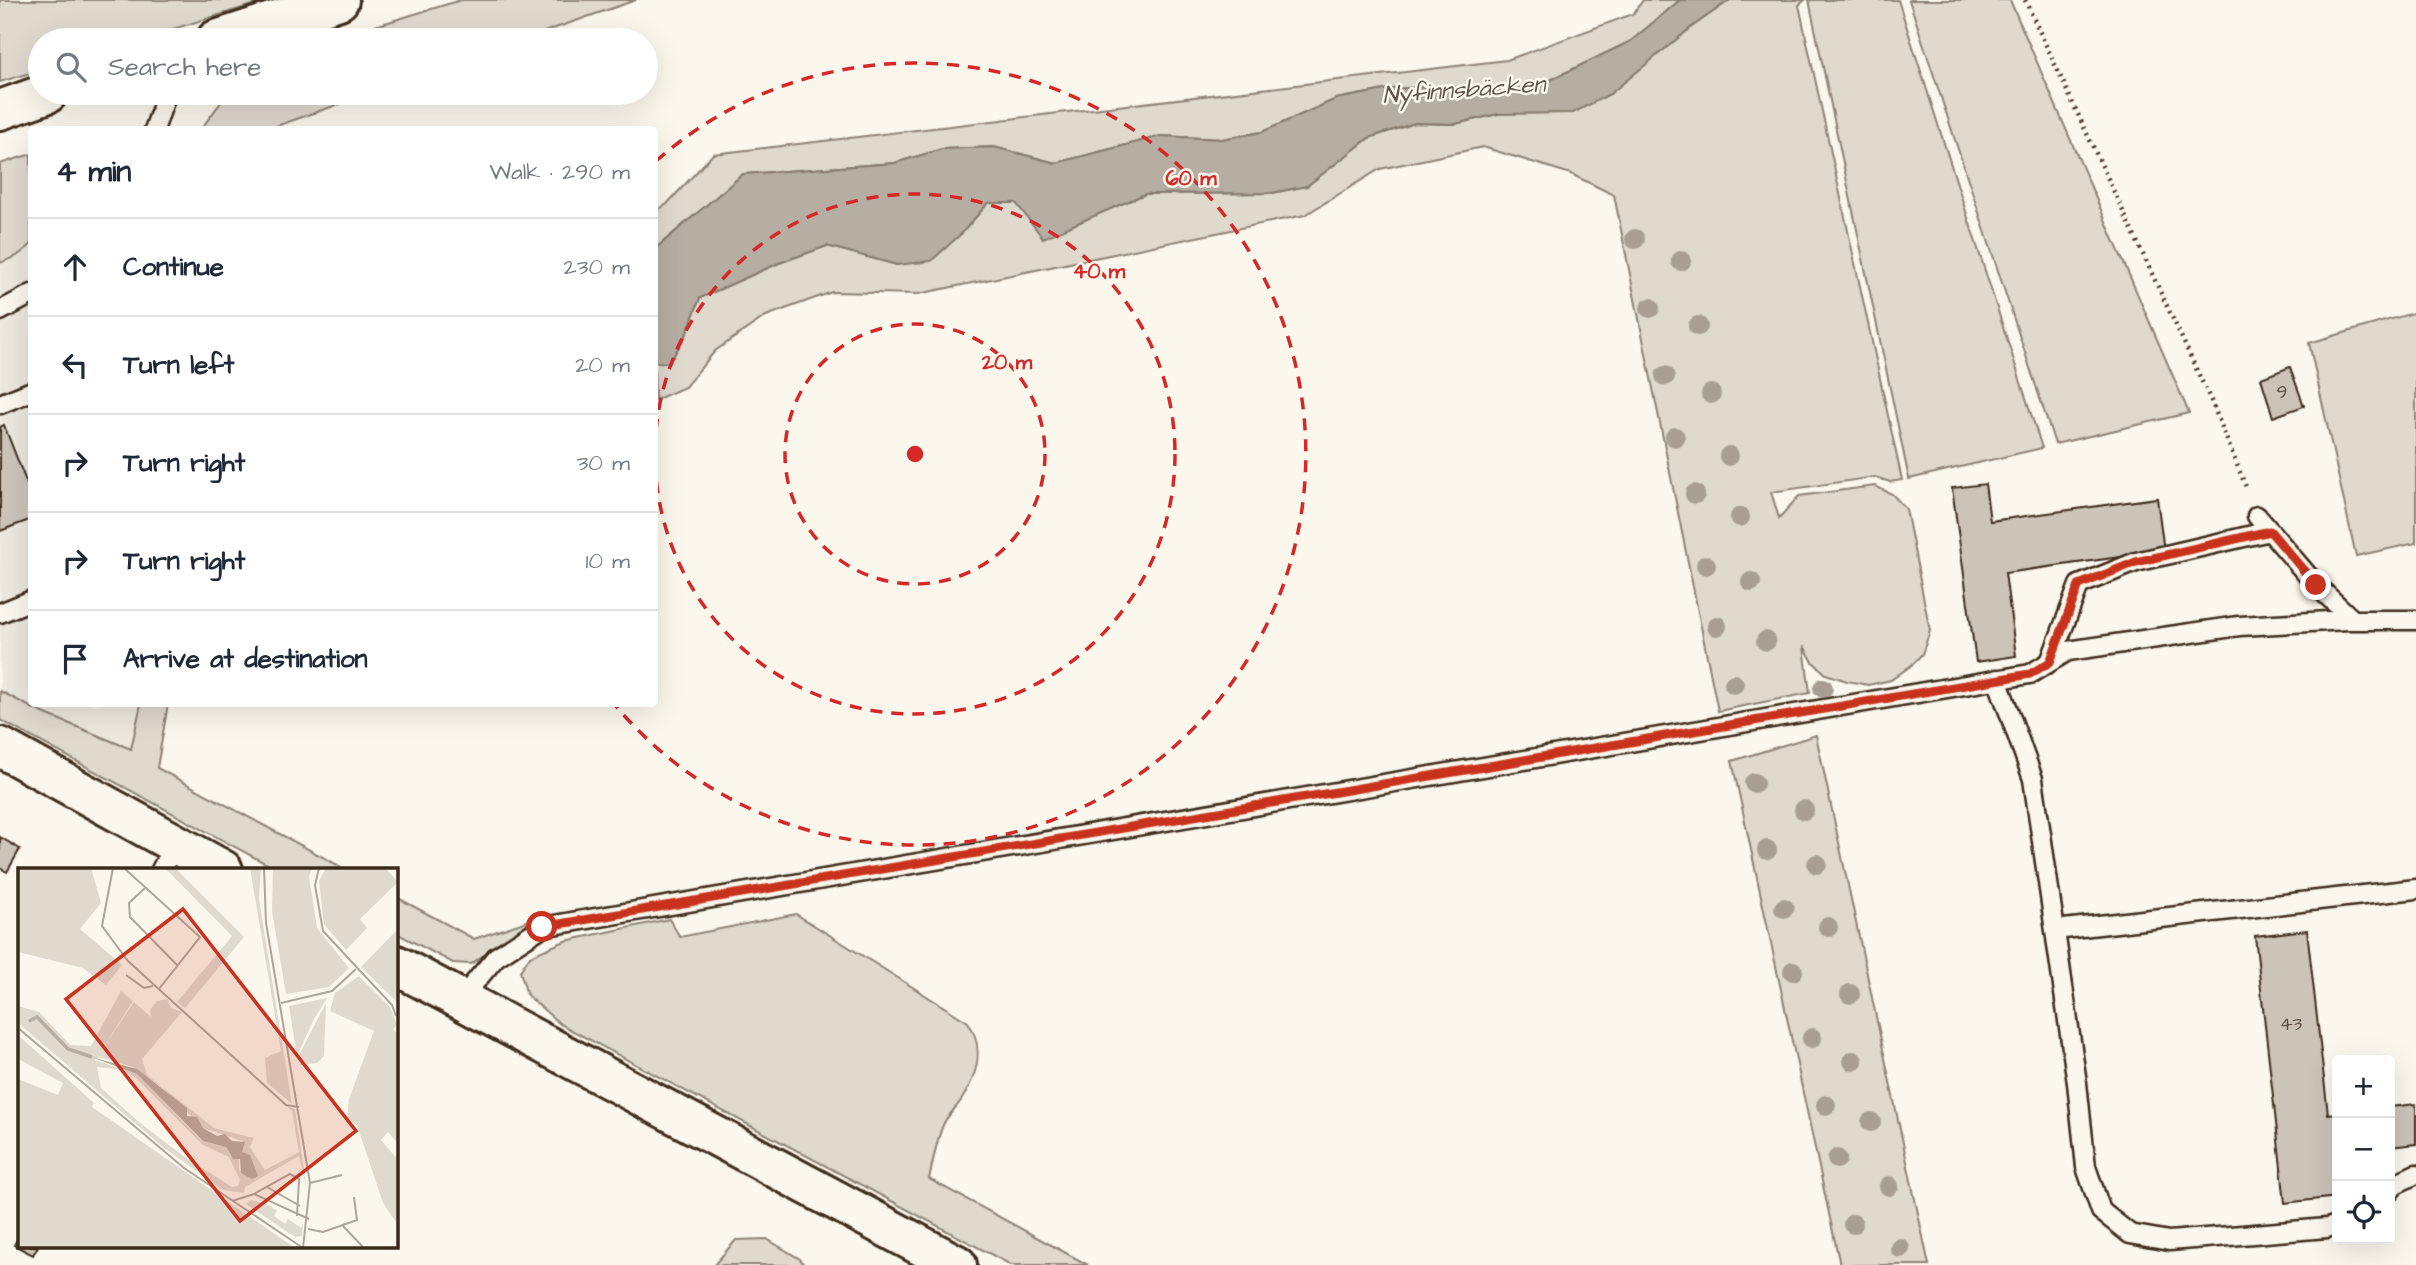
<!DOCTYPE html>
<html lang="en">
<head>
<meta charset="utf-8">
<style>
  body { margin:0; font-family:"Architects Daughter",sans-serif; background:#f2f2f3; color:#1f2937 }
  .controls { position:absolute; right:21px; bottom:21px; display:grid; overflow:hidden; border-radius:7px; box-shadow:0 7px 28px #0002 }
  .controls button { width:63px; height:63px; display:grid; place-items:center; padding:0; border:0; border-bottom:2px solid #e0e1e3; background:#fff; color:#1f2937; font:35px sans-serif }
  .stop { position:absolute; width:21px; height:21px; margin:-16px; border:5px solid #c8321e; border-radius:50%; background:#fff }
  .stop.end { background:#c8321e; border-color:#fff; box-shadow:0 2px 7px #0008 }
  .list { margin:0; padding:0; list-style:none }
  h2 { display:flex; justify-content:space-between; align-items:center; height:91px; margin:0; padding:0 28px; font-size:30px }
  h2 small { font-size:23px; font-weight:400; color:#747a83 }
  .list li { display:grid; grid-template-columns:46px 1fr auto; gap:21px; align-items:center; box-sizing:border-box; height:98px; padding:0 28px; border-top:2px solid #e0e1e3 }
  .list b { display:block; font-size:26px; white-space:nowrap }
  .list em { font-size:23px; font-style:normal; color:#747a83 }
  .icon { flex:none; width:38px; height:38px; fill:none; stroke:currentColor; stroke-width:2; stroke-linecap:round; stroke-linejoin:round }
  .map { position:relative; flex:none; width:2416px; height:1265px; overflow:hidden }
  .search { position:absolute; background:#fff; box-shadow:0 7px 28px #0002; left:28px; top:28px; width:630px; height:77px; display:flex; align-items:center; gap:18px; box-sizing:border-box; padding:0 24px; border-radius:38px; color:#747a83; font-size:26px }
  .panel { position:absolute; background:#fff; box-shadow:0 7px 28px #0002; left:28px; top:126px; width:630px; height:581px; border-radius:7px }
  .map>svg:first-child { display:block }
</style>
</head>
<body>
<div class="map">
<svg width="2416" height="1265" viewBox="0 0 2416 1265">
  <rect width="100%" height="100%" fill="#fbf7ec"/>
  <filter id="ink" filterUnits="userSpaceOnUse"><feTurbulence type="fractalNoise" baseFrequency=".0143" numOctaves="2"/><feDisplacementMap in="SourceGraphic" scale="14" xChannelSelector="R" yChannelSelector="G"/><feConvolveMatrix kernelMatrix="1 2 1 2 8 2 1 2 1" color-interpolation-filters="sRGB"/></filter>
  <g filter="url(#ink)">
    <!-- built -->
    <path fill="#ede8dd" d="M31,245L32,704H141L132,749L36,710L0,691V263L17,256Z"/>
    <!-- green -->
    <path fill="#dfd9ce" stroke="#8d8276" stroke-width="2" d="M0,0H268L137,40H40V70L0,82Z
      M461,0H636L521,40H329Z
      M1643,0H1680L1631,41L1538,86L1496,92L1448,86L1390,89L1336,99L1262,132L1222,139L1161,136L1056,163L994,147L942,149L895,163L743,174L655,249L654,212L667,204L713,154L1507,60L1633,14Z
      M1730,0H1805L1799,5L1902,480L1890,482L1875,477L1771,492L1779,518L1799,496L1875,486L1892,494L1906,509L1930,631L1922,654L1913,664L1891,680L1868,685L1847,681L1826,674L1813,662L1804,646L1810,693L1718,711L1614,195L1571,174L1483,147L1380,169L1305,215L918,294L832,292L766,316L715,351L685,387L655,400L654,362L669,363L686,335L700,298L779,263L827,246L897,265L961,234L988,203H1016L1043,237L1145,194L1272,193L1306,186L1369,138L1415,123L1455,124L1498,114L1693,26Z
      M1809,0H1898L2042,448L1909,479Z
      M1909,0H2010L2189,413L2055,444Z
      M228,93H371L268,129H201Z
      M31,154V245L17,256L0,263V164Z
      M2416,312V543L2356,556L2309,343Z
      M0,691L36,710L131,749L141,704H168L157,768L345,869H276L0,720Z
      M1816,735L1929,1265H1840L1732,761Z
      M396,897L474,939L536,918L471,964L453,963L396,933Z
      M796,914L968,1022C985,1048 978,1074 962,1099C957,1107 950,1113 945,1121C937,1135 933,1163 929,1179L1088,1265H1011L560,1024L527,995L520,971L530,956L565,941L669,919L680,937Z
      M767,1239L800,1259L804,1265H714L736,1240Z"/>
    <!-- water -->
    <path fill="#b6aea2" stroke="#85796d" stroke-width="2" d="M1680,0H1730L1693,26L1610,94L1573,113L1498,114L1455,124L1415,123L1369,138L1307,186L1272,193L1145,194L1043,238L1016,203H988L961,234L931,261L897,265L827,246L779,263L700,298L686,335L669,363L655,362V249L743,174L895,163L942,149L994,147L1056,163L1161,136L1222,139L1262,132L1336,99L1390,89L1448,86L1496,92L1538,86L1631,41Z"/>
    <!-- building -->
    <path fill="#ccc4b9" stroke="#3b2a1e" stroke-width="2" d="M2290,367L2304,406L2273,417L2261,378Z
      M4,425L32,497V519L0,531V427Z
      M1985,484L1990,521L2157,498L2164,551L2005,573L2016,656L1976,662L1952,488Z
      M0,837L20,849L7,872L0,868Z
      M2307,930L2328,1114L2337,1113V1197L2285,1203L2255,936Z
      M2416,1104V1144L2390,1147V1107Z
      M19,1236V1246H38L33,1255L14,1245Z"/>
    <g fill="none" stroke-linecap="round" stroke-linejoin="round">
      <!-- lane casing -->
      <g stroke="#3b2a1e" stroke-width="23">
        <path id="lane" d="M154,130L167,93
          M0,311L32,294
          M0,404L32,391
          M2257,516L2316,585L2353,620
          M0,613L32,600
          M2050,662L2079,585L2136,562L2270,531
          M1997,679L2033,779L2077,1083L2086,1167L2101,1211L2130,1234L2169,1241L2327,1228L2337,1225
          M161,870L175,843
          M2055,930L2416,889
          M460,1000L496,957L542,927L2030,674L2068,651L2239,626L2348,620H2416
          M2390,1190L2395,1184L2416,1174"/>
      </g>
      <!-- secondary casing -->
      <g stroke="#3b2a1e" stroke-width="44">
        <path id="secondary" d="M216,40L339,0
          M0,110L48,93
          M0,747L223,870
          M396,965L957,1265"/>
      </g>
      <!-- path -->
      <path stroke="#3b2a1e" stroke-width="4.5" stroke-dasharray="2 5" stroke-linecap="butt" d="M2025,0L2212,403L2246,487"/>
      <!-- lane -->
      <use href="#lane" stroke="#fbf7ec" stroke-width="18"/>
      <!-- secondary -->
      <use href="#secondary" stroke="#fbf7ec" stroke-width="38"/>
    </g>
    <!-- trees -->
    <g fill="#a89e93">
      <circle cx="1635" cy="239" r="10"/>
      <circle cx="1681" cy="261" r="10"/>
      <circle cx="1650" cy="308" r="10"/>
      <circle cx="1698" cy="326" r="10"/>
      <circle cx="1665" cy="376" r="10"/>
      <circle cx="1711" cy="394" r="10"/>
      <circle cx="1675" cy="437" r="10"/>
      <circle cx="1729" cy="456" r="10"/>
      <circle cx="1695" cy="494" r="10"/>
      <circle cx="1740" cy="517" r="10"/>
      <circle cx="1706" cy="565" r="10"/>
      <circle cx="1751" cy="582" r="10"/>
      <circle cx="1717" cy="626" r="10"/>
      <circle cx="1766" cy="641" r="10"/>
      <circle cx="1734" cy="684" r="10"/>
      <circle cx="1823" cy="688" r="10"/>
      <circle cx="1754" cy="783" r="10"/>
      <circle cx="1804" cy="810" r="10"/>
      <circle cx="1767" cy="850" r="10"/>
      <circle cx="1817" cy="864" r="10"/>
      <circle cx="1784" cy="908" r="10"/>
      <circle cx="1828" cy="927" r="10"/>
      <circle cx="1793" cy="971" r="10"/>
      <circle cx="1850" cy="994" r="10"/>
      <circle cx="1812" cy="1038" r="10"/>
      <circle cx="1853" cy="1061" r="10"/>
      <circle cx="1826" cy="1105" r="10"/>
      <circle cx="1871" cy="1122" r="10"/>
      <circle cx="1837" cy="1159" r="10"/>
      <circle cx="1889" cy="1186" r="10"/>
      <circle cx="1853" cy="1224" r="10"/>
      <circle cx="1900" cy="1248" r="10"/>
    </g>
  </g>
  <g fill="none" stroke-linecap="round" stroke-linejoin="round" filter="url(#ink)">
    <!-- route -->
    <path stroke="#c8321e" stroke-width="9" d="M542,927L2030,674L2050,662L2079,585L2136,562L2270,531L2316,585"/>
  </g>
  <!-- distance rings -->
  <g fill="none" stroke="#d62828" stroke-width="3.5" stroke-dasharray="12 9">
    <circle cx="915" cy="454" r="130"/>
    <circle cx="915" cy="454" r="260"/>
    <path d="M656 161A391 391 0 1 1 615 705"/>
  </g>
  <g text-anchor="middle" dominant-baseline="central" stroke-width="5" stroke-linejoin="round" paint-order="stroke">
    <!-- number labels -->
    <g font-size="19" fill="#5f5045">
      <text x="2282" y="392">9</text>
      <text x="2291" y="1024">43</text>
    </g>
    <!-- water labels -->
    <g font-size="24" font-style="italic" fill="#605246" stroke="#fbf7ec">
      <text transform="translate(1464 90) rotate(-4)">Nyfinnsbäcken</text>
    </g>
  </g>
  <!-- overview -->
  <g transform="translate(18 868)">
    <rect width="380" height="380" fill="#fbf7ec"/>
    <path d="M0,0H73L83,35L62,61L104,97L88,117L65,100L0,84ZM147,0H157L226,69L167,140L159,134L214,68ZM232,0H243L241,31L274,236L249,215L247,190L263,183ZM255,0H294L291,9L299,60L331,100L311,119L268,126L254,43ZM308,0H367L380,14L342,51L349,60L328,82L306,56L301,13ZM380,61V135L343,99ZM341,108L372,139L379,157L375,161L380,166V276L370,264L363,272L380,292V357L365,335L339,257L329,250L331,231L356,163L312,143L317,125ZM103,123L115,133L83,183L116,134L133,149L132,142L139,133L149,131L153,140L164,144L124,191L129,207L196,260L236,270L232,279L247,302L281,284L274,243L268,238L277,241L289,322L281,288L227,319L226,325L205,322L145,279L0,155V138L21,144L52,177L73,178ZM81,189L115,199L145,220L185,260L225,273L222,279L234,311L221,302V290L213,289L208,279L184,273L119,206L76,192ZM79,199L106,202L119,211L185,277L211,289L222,312L220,318L214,319L164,287L122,255L83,220ZM309,130L296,151L279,188L271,138ZM308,135L306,188L299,195L283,197L280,189ZM0,167L76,235L74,239L277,380H0V211L40,227L45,215L0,191ZM233,332L251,337L259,343L256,348L267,356L270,351L283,360L285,356L284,368L277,369L228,336Z" fill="#dfd9ce" fill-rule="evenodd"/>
    <path d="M73,189L119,201L169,240V248L179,249L185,260L199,268L207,266L214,273L227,274L224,284L232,287L240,308L234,311L223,305L222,291H215L208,279L185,273L119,206Z" fill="#b6aea2"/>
    <path fill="none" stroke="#b6aea2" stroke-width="3.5" d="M11,153L19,149L50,181L74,189"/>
    <path fill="none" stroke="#aea59a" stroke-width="2" d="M95,0L84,58L110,93L268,237L281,239M106,0L182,69L141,121M246,0L248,55L292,315L285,380M301,0L297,17L305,63L374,137L378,148M127,20L111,35L112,49L160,98M108,107L126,120L135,118M263,135L314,123L338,101M0,160L166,300L285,380M292,315L324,307M249,319L282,338M236,326L272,306L281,311L279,348M214,333L236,326L291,351M325,358L345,379M290,361L305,364L339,352L336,329"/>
    <path fill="#c8321e" fill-opacity="0.15" stroke="#c8321e" stroke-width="3.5" d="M165,41L338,263L222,353L48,131Z"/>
    <rect width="380" height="380" fill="none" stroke="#3b2a1e" stroke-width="3.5"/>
  </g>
  <circle cx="915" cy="454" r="10" fill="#d62828" stroke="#fbf7ec" stroke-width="3.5"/>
  <g font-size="21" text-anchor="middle" font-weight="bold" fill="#d62828" stroke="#fbf7ec" stroke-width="5" stroke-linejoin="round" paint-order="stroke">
    <text x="1191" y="185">60 m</text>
    <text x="1099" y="278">40 m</text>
    <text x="1007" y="369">20 m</text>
  </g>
</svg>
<div class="controls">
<button>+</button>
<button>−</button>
<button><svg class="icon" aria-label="locate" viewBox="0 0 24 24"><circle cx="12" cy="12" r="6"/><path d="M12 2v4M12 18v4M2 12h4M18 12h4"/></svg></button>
</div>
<div class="stop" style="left:542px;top:927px"></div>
<div class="stop end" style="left:2316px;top:585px"></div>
<div class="search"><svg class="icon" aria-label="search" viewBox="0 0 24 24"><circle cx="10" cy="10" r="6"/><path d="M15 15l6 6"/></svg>Search here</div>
<section class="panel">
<h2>4 min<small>Walk · 290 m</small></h2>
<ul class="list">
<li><svg class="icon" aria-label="ahead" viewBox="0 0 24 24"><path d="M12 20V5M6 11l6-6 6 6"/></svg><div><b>Continue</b></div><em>230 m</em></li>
<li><svg class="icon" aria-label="left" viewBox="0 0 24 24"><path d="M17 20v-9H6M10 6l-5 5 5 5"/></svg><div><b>Turn left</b></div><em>20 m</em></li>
<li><svg class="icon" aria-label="right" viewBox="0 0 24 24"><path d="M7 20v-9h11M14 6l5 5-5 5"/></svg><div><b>Turn right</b></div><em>30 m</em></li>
<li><svg class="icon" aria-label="right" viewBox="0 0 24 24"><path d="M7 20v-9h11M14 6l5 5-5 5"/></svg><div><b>Turn right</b></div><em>10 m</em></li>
<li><svg class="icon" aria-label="arrive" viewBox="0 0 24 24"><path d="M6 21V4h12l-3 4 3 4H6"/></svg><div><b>Arrive at destination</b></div></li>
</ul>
</section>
</div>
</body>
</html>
